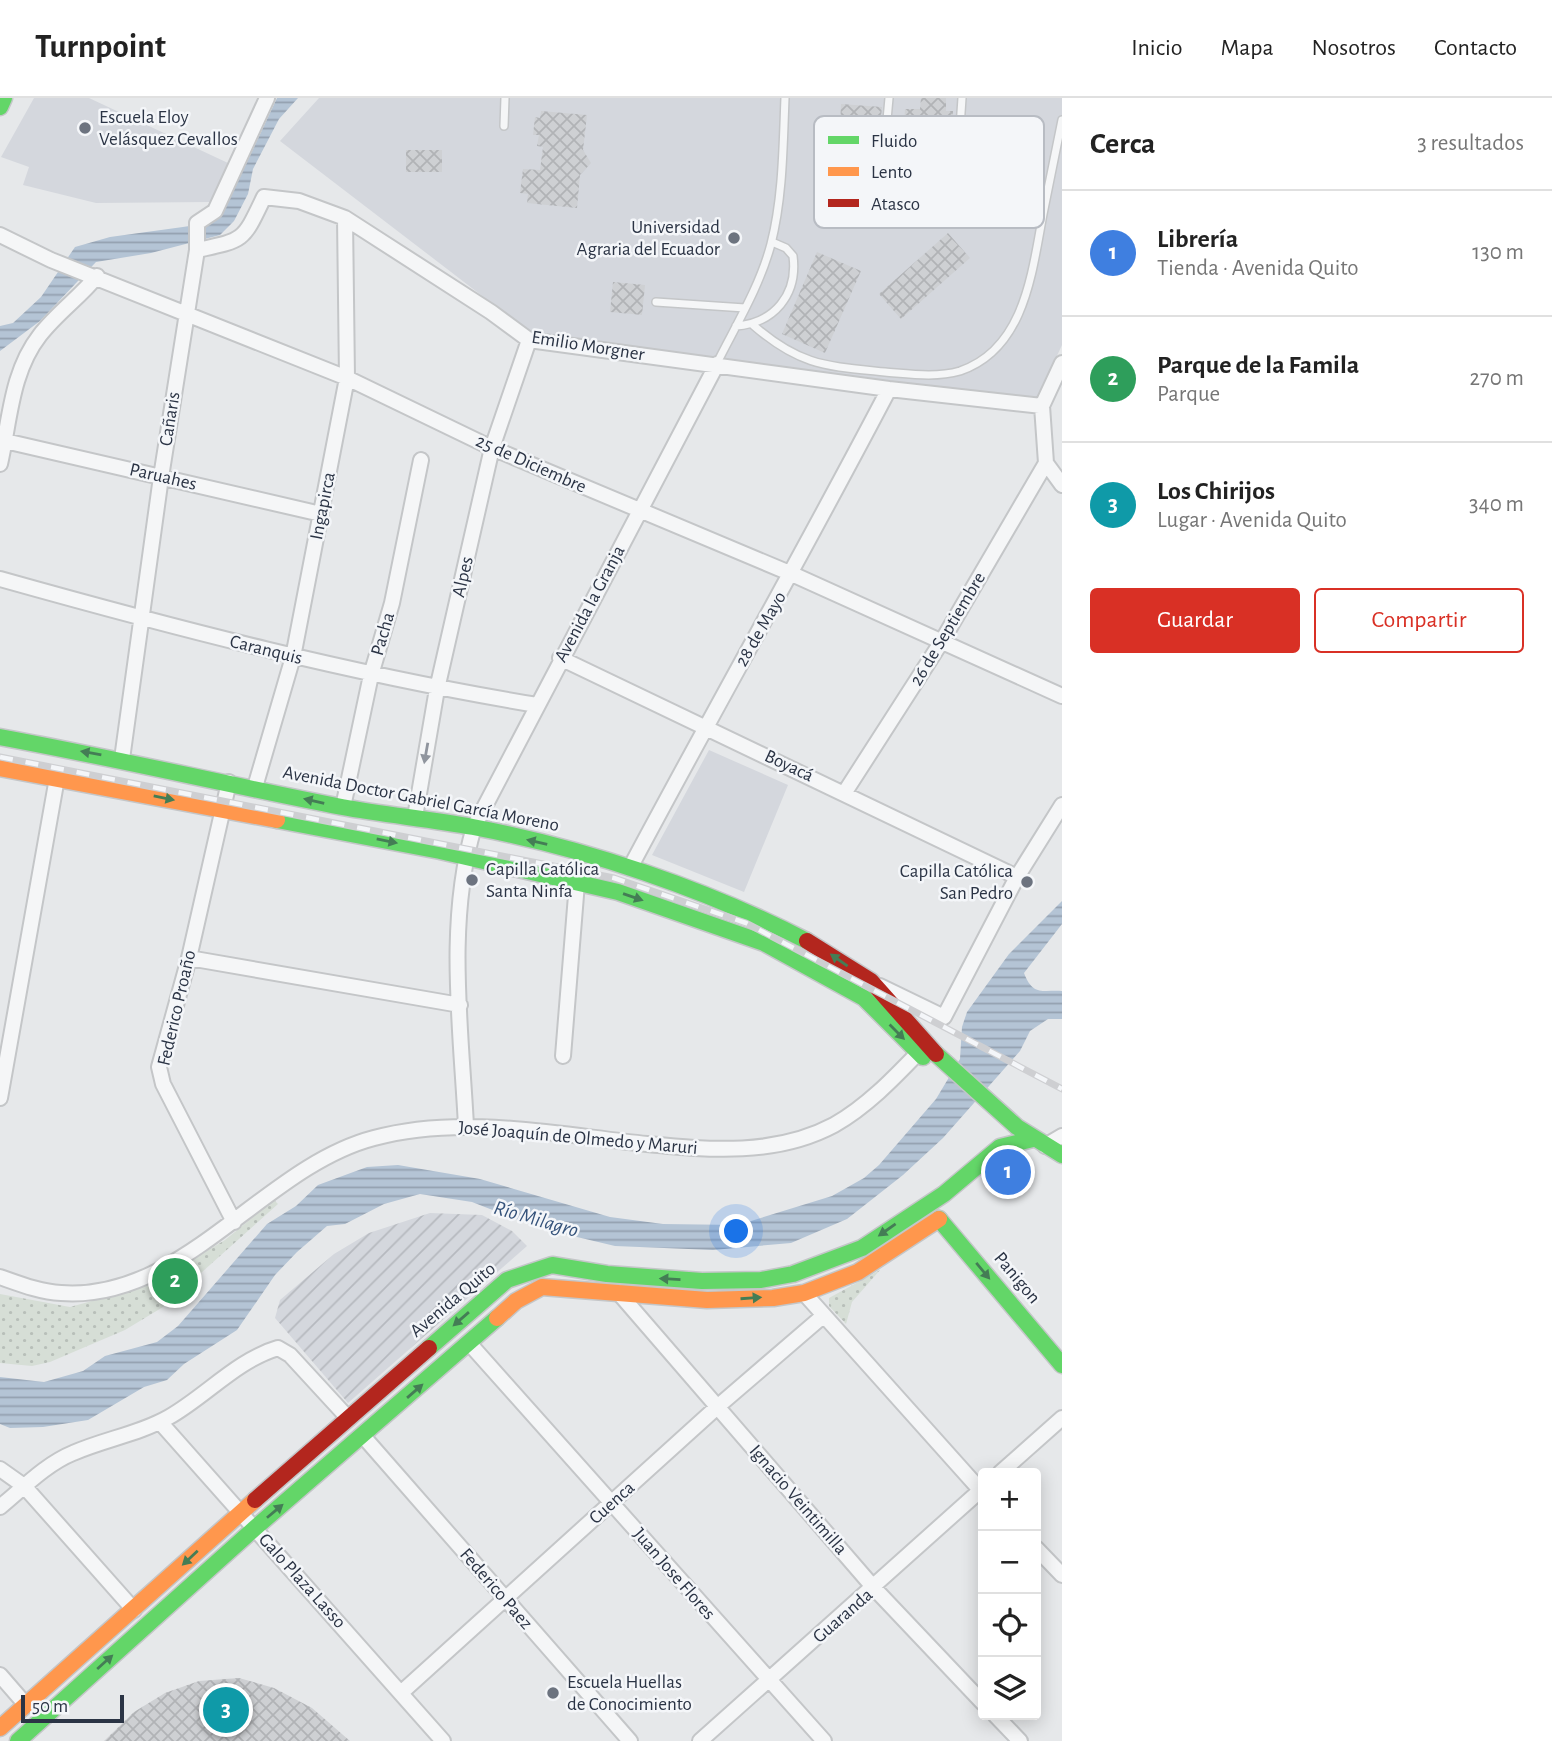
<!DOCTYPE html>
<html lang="es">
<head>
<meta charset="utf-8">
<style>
  body { margin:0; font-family:"Alegreya Sans",sans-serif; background:#f6f6f6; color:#222 }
  .controls { position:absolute; right:21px; bottom:21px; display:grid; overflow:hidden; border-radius:7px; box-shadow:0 4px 18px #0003 }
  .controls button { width:63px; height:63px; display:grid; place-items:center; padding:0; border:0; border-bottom:2px solid #e0e0e0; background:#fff; color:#222; font:35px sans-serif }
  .scale { position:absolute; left:21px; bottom:18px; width:103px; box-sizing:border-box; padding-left:7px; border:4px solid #2b3445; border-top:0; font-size:19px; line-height:24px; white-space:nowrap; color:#2b3445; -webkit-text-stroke:5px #f4f6f9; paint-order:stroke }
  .you { position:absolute; left:737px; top:1134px; width:24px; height:24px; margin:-18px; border:5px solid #fff; border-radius:50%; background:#1a73e8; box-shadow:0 0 0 10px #1a73e833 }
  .badge { display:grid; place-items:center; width:46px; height:46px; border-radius:50%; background:#d93025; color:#fff; font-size:23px; font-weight:700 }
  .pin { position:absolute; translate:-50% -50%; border:4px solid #fff; box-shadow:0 2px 7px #0006 }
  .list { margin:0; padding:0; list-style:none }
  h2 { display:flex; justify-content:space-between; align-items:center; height:91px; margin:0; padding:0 28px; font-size:30px }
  h2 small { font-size:23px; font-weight:400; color:#767676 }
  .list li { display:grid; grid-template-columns:46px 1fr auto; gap:21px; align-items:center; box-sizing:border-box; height:126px; padding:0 28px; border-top:2px solid #e0e0e0 }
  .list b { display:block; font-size:26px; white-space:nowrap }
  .list p { margin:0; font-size:23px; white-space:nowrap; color:#767676 }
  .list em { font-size:23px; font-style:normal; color:#767676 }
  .actions { display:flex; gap:14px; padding:21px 28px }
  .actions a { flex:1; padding:16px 0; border:2px solid #d93025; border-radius:7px; text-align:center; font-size:24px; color:#d93025 }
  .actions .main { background:#d93025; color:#fff }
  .icon { flex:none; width:38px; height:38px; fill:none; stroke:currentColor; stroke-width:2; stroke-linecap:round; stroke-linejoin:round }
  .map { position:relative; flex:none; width:1062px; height:1643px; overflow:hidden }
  header { display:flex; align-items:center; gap:42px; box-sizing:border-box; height:98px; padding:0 35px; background:#fff; border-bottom:2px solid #e0e0e0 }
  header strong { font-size:33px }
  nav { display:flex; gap:38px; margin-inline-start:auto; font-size:24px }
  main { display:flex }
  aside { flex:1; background:#fff }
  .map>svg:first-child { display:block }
</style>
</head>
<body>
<header>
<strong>Turnpoint</strong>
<nav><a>Inicio</a><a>Mapa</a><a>Nosotros</a><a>Contacto</a></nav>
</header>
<main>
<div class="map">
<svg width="1062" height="1643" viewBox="0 0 1062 1643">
  <defs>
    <pattern id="industrial-furrows" width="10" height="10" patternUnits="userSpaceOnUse" patternTransform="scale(1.75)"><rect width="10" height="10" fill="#d4d7dd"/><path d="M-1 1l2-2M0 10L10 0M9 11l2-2" fill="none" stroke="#b6b9bf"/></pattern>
    <pattern id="park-dots" width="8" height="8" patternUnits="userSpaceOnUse" patternTransform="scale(1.75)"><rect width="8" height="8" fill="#d6ded6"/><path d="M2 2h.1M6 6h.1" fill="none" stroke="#b8bfb9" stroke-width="1.8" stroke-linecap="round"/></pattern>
    <pattern id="water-rules" width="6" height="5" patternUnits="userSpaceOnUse" patternTransform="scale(1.75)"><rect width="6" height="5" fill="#b4c4d5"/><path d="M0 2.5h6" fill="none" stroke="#93a0af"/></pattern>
    <pattern id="building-cross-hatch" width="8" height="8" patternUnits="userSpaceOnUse" patternTransform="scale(1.75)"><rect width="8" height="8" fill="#ced0d3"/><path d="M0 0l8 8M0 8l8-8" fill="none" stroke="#b1b3b6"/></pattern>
  </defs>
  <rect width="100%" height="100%" fill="#e6e8ea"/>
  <!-- built -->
  <path fill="#d4d7dd" d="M34,0H89L228,65L210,104L96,105L23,87L29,69L1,59Z
    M319,0H1062V247L1036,303L532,236L280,43Z
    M709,652L788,687L744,794L652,757Z"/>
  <!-- industrial -->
  <path fill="url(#industrial-furrows)" d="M430,1115L482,1117L512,1133L527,1148L348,1305L275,1220L280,1202L334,1156L369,1135Z"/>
  <!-- park -->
  <path fill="url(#park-dots)" d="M274,1102L278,1106L163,1209L125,1232L50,1264L32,1268L0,1265V1196L70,1209L150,1187L225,1142Z
    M880,1172L852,1204L846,1226L829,1208V1200Z"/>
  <!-- water -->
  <path fill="url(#water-rules)" d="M277,0H298L279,21L253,71L248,96L234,123L220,137L151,155L96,164L40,223L0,253V228L13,225L41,199L75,149L110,139L212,125L225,111Z
    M1062,803V826L1024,875C1033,898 1041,892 1062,893V921H1048L1030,933L1020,953L943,1040L903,1077L847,1121L791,1145L713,1152L615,1148L539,1130L472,1104L420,1096L384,1106L345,1126L327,1128L297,1154L275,1177L237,1232L184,1266L167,1282L144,1289L88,1322L43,1329L10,1330L0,1326V1279L44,1284L83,1273L105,1258L157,1244L178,1228L267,1126L296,1108L318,1087L367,1069L398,1067L480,1081L610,1119L663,1126L738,1127L832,1098L864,1080L879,1067L936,1001L960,961L962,929L967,914L1009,856Z"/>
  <!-- building -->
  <path fill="url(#building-cross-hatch)" d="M921,0H946V13H953L952,31L904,28L905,11H920Z
    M841,6L882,9L877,63H870L869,75L826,72L829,28L840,29Z
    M541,13L587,17L583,52L591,65L580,77L577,110L527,105L528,96L520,95L523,71L540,72L543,49L537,48L539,37H533L535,19L540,20Z
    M406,52H442V74H406Z
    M948,135L970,160L901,221L879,196Z
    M817,154L861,173L825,255L782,236Z
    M613,184L645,187L642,217L610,214Z
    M239,1580L274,1590L312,1610L350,1643H104L134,1614L165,1595L199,1583Z"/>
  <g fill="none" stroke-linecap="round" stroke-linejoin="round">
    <!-- lane casing -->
    <g stroke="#c4c6c8" stroke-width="10">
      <path id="lane" d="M504,28L505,0
        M884,48L956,50L959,44L962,0
        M881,87L889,0
        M656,204L745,210
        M753,227C800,268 826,268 885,274C910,276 936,280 960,273C1025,251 1032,174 1043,116C1049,85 1056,53 1062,22
        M736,228C774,225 798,197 793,158L786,150L772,144
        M717,265C736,227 760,188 771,146C783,99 783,48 785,0"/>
    </g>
    <!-- street casing -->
    <g stroke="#c4c6c8" stroke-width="18">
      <path id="street" d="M0,137L51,162L347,280L492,350L792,476L1062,598
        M197,152C245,142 243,143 264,99L299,103L345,120L491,214L529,242L889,291L1042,308
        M5,343L321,416
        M1046,365L1042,308L1062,265
        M1046,365L1062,387
        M0,366C10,322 11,274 40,237C57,215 80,199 97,178
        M0,481C178,531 355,577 537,607
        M560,560L1017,779
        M122,661L161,379L197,152V125L215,113L267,0
        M229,684L189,860L159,969L163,986L234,1124
        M255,689L293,559L347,280L345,120
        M845,694L942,543L1046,365
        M343,709L371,577L392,505L421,362
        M415,719L437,591L492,350L529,242
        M630,770C715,610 805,452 889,291
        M189,860L460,907
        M880,888L944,919L1017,779L1062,707
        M563,958L577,785
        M0,1000L57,680
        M466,1028C461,930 446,825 474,729L717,266
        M1045,1048L1062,1038
        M0,1179C20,1186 40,1194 61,1195C183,1204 263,1069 374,1040C462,1016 558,1037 647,1046C710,1052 776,1058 834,1027C866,1009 893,981 918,955
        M618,1194L874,1490L983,1605
        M804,1195L983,1395
        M469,1245L824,1643
        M160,1324L443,1643
        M363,1338L630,1643
        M0,1371L24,1388L134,1512
        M1000,1375L1062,1320
        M0,1409C23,1390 46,1366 73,1355C105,1341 139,1336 169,1319C206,1298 237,1262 278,1250L290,1257L348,1320
        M1036,1450L1062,1477
        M0,1577L26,1607
        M402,1594L716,1310L823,1218
        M995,1617L1020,1643
        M700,1643L983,1390"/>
    </g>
    <!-- fast casing -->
    <g stroke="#c4c6c8" stroke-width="19">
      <path id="fast" d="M0,9L4,0
        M0,639C115,660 228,687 342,709C385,717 430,721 473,729C585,750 706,791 807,843
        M277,722L440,753L618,794L764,845L864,900L923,959
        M936,956L1017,1029L1062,1057
        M939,1121L1062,1267
        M429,1250L507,1182L552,1167L607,1176L702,1183L761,1182L793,1176L862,1150L944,1096L1000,1049L1033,1041
        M18,1643L255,1430L497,1220"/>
    </g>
    <!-- slow casing -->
    <g stroke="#c4c6c8" stroke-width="19">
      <path id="slow" d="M0,670L277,722
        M497,1220L516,1203L542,1189L707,1202L773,1200L804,1195L858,1174L939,1121
        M0,1630L255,1402"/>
    </g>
    <!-- jam casing -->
    <g stroke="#c4c6c8" stroke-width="19">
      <path id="jam" d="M807,843L871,883L936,956
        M255,1402L429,1250"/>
    </g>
    <!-- lane -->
    <use href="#lane" stroke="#f5f6f7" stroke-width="7"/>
    <!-- street -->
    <use href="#street" stroke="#f5f6f7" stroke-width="14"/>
    <!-- fast -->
    <use href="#fast" stroke="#63d668" stroke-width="16"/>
    <!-- slow -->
    <use href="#slow" stroke="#ff974d" stroke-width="16"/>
    <!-- jam -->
    <use href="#jam" stroke="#b3261e" stroke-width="16"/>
    <!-- rail casing -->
    <g stroke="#cecfd2" stroke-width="7">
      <path id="rail" d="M0,659L614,780L746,825L1062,991"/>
    </g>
    <!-- rail -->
    <use href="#rail" stroke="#f4f6f9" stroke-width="4.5" stroke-dasharray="13" stroke-linecap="butt"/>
  </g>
  <!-- one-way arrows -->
  <defs><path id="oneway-solid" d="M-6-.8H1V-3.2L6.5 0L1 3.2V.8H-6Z" transform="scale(1.75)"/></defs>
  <g fill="#447d55">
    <use href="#oneway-solid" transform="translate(91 655) rotate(-170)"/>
    <use href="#oneway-solid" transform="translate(164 700) rotate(11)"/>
    <use href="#oneway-solid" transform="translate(314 703) rotate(-167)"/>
    <use href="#oneway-solid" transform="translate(387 743) rotate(11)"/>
    <use href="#oneway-solid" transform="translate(537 744) rotate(-167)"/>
    <use href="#oneway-solid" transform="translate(633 799) rotate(19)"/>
    <use href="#oneway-solid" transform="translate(839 862) rotate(-145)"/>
    <use href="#oneway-solid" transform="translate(897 934) rotate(45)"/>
    <use href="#oneway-solid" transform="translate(887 1132) rotate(145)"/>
    <use href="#oneway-solid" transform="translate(983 1173) rotate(50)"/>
    <use href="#oneway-solid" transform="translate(670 1181) rotate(-177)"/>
    <use href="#oneway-solid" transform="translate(751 1200) rotate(-4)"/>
    <use href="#oneway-solid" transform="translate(461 1221) rotate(139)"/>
    <use href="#oneway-solid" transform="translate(415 1293) rotate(-41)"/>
    <use href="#oneway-solid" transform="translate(275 1413) rotate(-40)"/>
    <use href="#oneway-solid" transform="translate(190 1460) rotate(137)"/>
    <use href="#oneway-solid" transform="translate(105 1564) rotate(-42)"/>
  </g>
  <use fill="#90959e" href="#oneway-solid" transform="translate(426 655) rotate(100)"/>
  <!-- markers -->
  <g fill="#6c737f" stroke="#f4f6f9" stroke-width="2.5">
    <circle cx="85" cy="30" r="7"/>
    <circle cx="734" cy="140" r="7"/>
    <circle cx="472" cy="782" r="7"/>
    <circle cx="1027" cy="784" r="7"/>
    <circle cx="553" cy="1595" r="7"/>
  </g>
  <g text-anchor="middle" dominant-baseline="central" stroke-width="5" stroke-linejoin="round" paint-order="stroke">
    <!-- poi labels -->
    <g font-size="19" fill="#2b3445" stroke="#f4f6f9" text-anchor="start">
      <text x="99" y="19">Escuela Eloy<tspan x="99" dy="22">Velásquez Cevallos</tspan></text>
      <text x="720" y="129" text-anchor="end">Universidad<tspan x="720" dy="22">Agraria del Ecuador</tspan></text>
      <text x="486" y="771">Capilla Católica<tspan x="486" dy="22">Santa Ninfa</tspan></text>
      <text x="1013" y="773" text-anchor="end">Capilla Católica<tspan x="1013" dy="22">San Pedro</tspan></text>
      <text x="567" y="1584">Escuela Huellas<tspan x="567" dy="22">de Conocimiento</tspan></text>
    </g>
    <!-- street labels -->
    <g font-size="19" fill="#2b3445" stroke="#f4f6f9">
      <text transform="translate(588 248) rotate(9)">Emilio Morgner</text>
      <text transform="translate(170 321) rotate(-81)">Cañaris</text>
      <text transform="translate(531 366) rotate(24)">25 de Diciembre</text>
      <text transform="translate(163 379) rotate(13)">Paruahes</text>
      <text transform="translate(323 408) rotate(-79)">Ingapirca</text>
      <text transform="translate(463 479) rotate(-77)">Alpes</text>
      <text transform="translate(590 506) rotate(-62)">Avenida la Granja</text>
      <text transform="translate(761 531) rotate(-60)">28 de Mayo</text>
      <text transform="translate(948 531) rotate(-59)">26 de Septiembre</text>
      <text transform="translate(383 536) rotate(-74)">Pacha</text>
      <text transform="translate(266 552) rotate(14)">Caranquis</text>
      <text transform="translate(789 668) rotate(25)">Boyacá</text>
      <text transform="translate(421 701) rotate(11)">Avenida Doctor Gabriel García Moreno</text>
      <text transform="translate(177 910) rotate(-77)">Federico Proaño</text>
      <text transform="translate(578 1040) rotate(5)">José Joaquín de Olmedo y Maruri</text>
      <text transform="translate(1017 1180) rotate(50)">Panigon</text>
      <text transform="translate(453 1202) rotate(-40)">Avenida Quito</text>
      <text transform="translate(798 1402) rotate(49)">Ignacio Veintimilla</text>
      <text transform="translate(612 1405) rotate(-42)">Cuenca</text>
      <text transform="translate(674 1476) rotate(49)">Juan Jose Flores</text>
      <text transform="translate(302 1483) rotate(48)">Galo Plaza Lasso</text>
      <text transform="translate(496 1491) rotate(49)">Federico Paez</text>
      <text transform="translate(843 1518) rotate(-41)">Guaranda</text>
    </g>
    <!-- water labels -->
    <g font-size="21" font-style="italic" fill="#34527a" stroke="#f4f6f9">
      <text transform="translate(536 1121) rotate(16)">Río Milagro</text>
    </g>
  </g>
  <!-- legend -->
  <rect x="814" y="18" width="230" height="112" rx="10" fill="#f4f6f9" stroke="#b8bcc3" stroke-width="2"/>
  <rect x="828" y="38" width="31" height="8" fill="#63d668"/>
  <rect x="828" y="69" width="31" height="9" fill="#ff974d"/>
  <rect x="828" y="101" width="31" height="8" fill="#b3261e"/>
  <g font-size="19" fill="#2b3445">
    <text x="871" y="49">Fluido</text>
    <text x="871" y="80">Lento</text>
    <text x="871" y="112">Atasco</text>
  </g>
</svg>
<div class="controls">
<button>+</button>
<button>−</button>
<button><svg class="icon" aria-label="locate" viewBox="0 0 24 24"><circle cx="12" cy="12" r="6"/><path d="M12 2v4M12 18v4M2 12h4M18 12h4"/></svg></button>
<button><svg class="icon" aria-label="layers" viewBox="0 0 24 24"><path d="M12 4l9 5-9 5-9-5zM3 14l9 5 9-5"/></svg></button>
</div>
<div class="scale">50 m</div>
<div class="you"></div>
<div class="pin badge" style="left:1008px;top:1074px;background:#3f7fe0">1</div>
<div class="pin badge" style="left:175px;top:1183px;background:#2e9e5b">2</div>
<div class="pin badge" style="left:226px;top:1612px;background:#0f9aa8">3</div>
</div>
<aside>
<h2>Cerca<small>3 resultados</small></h2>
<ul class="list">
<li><span class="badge" style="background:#3f7fe0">1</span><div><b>Librería</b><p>Tienda · Avenida Quito</p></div><em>130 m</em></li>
<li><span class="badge" style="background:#2e9e5b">2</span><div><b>Parque de la Famila</b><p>Parque</p></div><em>270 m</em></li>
<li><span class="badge" style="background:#0f9aa8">3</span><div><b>Los Chirijos</b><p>Lugar · Avenida Quito</p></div><em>340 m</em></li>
</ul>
<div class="actions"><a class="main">Guardar</a><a>Compartir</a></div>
</aside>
</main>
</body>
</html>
